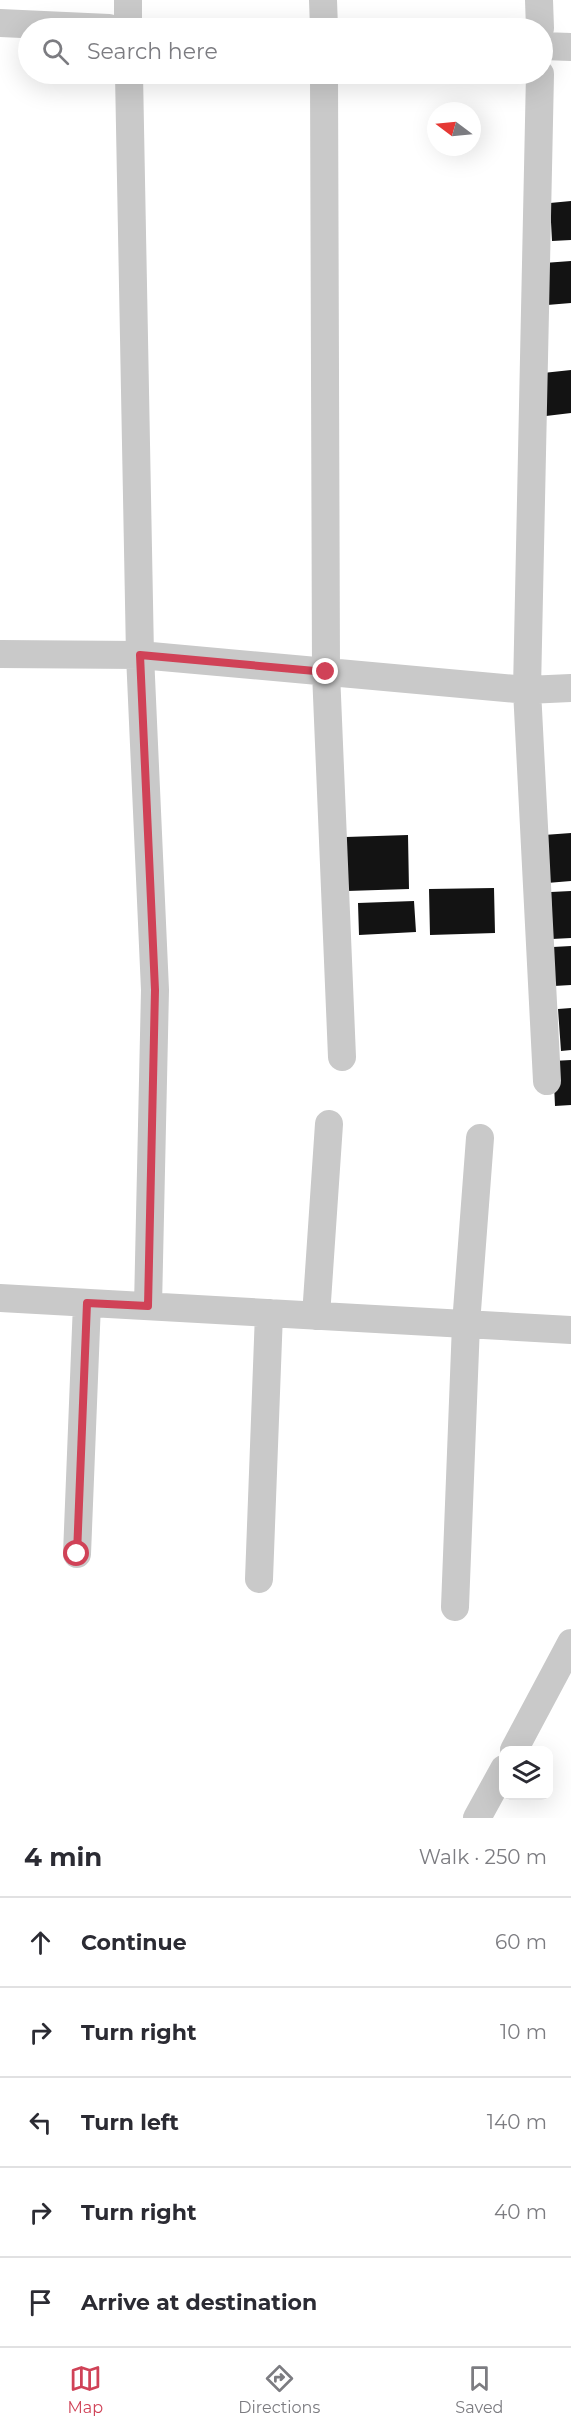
<!DOCTYPE html>
<html lang="en">
<head>
<meta charset="utf-8">
<style>
  body { margin:0; font-family:Montserrat,sans-serif; background:#f2f2f3; color:#2b2b33 }
  .controls { position:absolute; right:18px; bottom:18px; display:grid; overflow:hidden; border-radius:12px; box-shadow:0 6px 24px #0002 }
  .controls button { width:54px; height:54px; display:grid; place-items:center; padding:0; border:0; border-bottom:2px solid #e1e1e2; background:#fff; color:#2b2b33; font:30px sans-serif }
  .compass { position:absolute; left:427px; top:102px; width:54px; height:54px; border-radius:50%; background:#fff; box-shadow:0 6px 24px #0002; rotate:286deg }
  .stop { position:absolute; width:18px; height:18px; margin:-14px; border:4px solid #d04257; border-radius:50%; background:#fff }
  .stop.end { background:#d04257; border-color:#fff; box-shadow:0 2px 6px #0008 }
  .list { margin:0; padding:0; list-style:none }
  h2 { display:flex; justify-content:space-between; align-items:center; height:78px; margin:0; padding:0 24px; font-size:26px }
  h2 small { font-size:20px; font-weight:400; color:#7c7c81 }
  .list li { display:grid; grid-template-columns:39px 1fr auto; gap:18px; align-items:center; box-sizing:border-box; height:90px; padding:0 24px; border-top:2px solid #e1e1e2 }
  .list b { display:block; font-size:22px; white-space:nowrap }
  .list em { font-size:20px; font-style:normal; color:#7c7c81 }
  .icon { flex:none; width:33px; height:33px; fill:none; stroke:currentColor; stroke-width:2; stroke-linecap:round; stroke-linejoin:round }
  .map { position:relative; flex:none; width:571px; height:1818px; overflow:hidden }
  .search { position:absolute; background:#fff; box-shadow:0 6px 24px #0002; left:18px; right:18px; top:18px; height:66px; display:flex; align-items:center; gap:15px; box-sizing:border-box; padding:0 21px; border-radius:33px; color:#7c7c81; font-size:22px }
  .sheet { height:528px; background:#fff }
  nav { display:flex; justify-content:space-around; align-items:center; box-sizing:border-box; height:84px; border-top:2px solid #e1e1e2; background:#fff; font-size:16px; color:#7c7c81 }
  nav a { display:grid; justify-items:center; gap:3px }
  nav .on { color:#d04257 }
  .map>svg:first-child { display:block }
</style>
</head>
<body>
<div class="map">
<svg width="571" height="1818" viewBox="0 0 571 1818">
  <rect width="100%" height="100%" fill="#fff"/>
  <!-- building -->
  <path fill="#131313" d="M571,201V240L552,241L550,203Z
    M571,261V303L547,305L544,263Z
    M571,370V413L546,416L543,373Z
    M571,833V881L547,883L544,835Z
    M408,835L409,889L347,891L346,837Z
    M494,888L495,933L430,935L429,889Z
    M571,891V938L552,939L551,892Z
    M414,901L416,932L359,935L358,903Z
    M571,946V985L554,986L553,947Z
    M571,1008V1050L561,1051L558,1009Z
    M571,1060V1105L555,1106L553,1061Z"/>
  <g fill="none" stroke-linecap="round" stroke-linejoin="round">
    <!-- street -->
    <path stroke="#c9c9c9" stroke-width="28" d="M323,0L324,28
      M539,0L540,28
      M0,23L109,28
      M128,28V0
      M542,46L571,47
      M129,74L140,655L155,990L148,1306
      M324,74L326,672L342,1057
      M540,74L527,690L547,1081
      M0,654L140,655L527,690L571,688
      M0,1298L571,1330
      M316,1316L329,1124
      M77,1554L87,1303
      M259,1579L269,1313
      M455,1607L466,1324L480,1138
      M514,1750L571,1643
      M477,1818L504,1769"/>
  </g>
  <g fill="none" stroke-linecap="round" stroke-linejoin="round">
    <!-- route -->
    <path stroke="#d04257" stroke-width="8" d="M77,1554L87,1303L148,1306L155,990L140,655L326,672"/>
  </g>
</svg>
<div class="controls">
<button><svg class="icon" aria-label="layers" viewBox="0 0 24 24"><path d="M12 4l9 5-9 5-9-5zM3 14l9 5 9-5"/></svg></button>
</div>
<svg class="compass" viewBox="-18 -18 36 36"><path d="M0-13l5 13h-10z" fill="#e53935"/><path d="M0 13l5-13h-10z" fill="#7c7c81"/></svg>
<div class="stop" style="left:77px;top:1554px"></div>
<div class="stop end" style="left:326px;top:672px"></div>
<div class="search"><svg class="icon" aria-label="search" viewBox="0 0 24 24"><circle cx="10" cy="10" r="6"/><path d="M15 15l6 6"/></svg>Search here</div>
</div>
<section class="sheet">
<h2>4 min<small>Walk · 250 m</small></h2>
<ul class="list">
<li><svg class="icon" aria-label="ahead" viewBox="0 0 24 24"><path d="M12 20V5M6 11l6-6 6 6"/></svg><div><b>Continue</b></div><em>60 m</em></li>
<li><svg class="icon" aria-label="right" viewBox="0 0 24 24"><path d="M7 20v-9h11M14 6l5 5-5 5"/></svg><div><b>Turn right</b></div><em>10 m</em></li>
<li><svg class="icon" aria-label="left" viewBox="0 0 24 24"><path d="M17 20v-9H6M10 6l-5 5 5 5"/></svg><div><b>Turn left</b></div><em>140 m</em></li>
<li><svg class="icon" aria-label="right" viewBox="0 0 24 24"><path d="M7 20v-9h11M14 6l5 5-5 5"/></svg><div><b>Turn right</b></div><em>40 m</em></li>
<li><svg class="icon" aria-label="arrive" viewBox="0 0 24 24"><path d="M6 21V4h12l-3 4 3 4H6"/></svg><div><b>Arrive at destination</b></div></li>
</ul>
</section>
<nav>
<a class="on"><svg class="icon" aria-label="map" viewBox="0 0 24 24"><path d="M3 6l6-2 6 2 6-2v14l-6 2-6-2-6 2zM9 4v14M15 6v14"/></svg>Map</a>
<a><svg class="icon" aria-label="directions" viewBox="0 0 24 24"><path d="M12 3l9 9-9 9-9-9zM9 14v-3h6M13 9l2 2-2 2"/></svg>Directions</a>
<a><svg class="icon" aria-label="saved" viewBox="0 0 24 24"><path d="M7 4h10v16l-5-4-5 4z"/></svg>Saved</a>
</nav>
</body>
</html>
